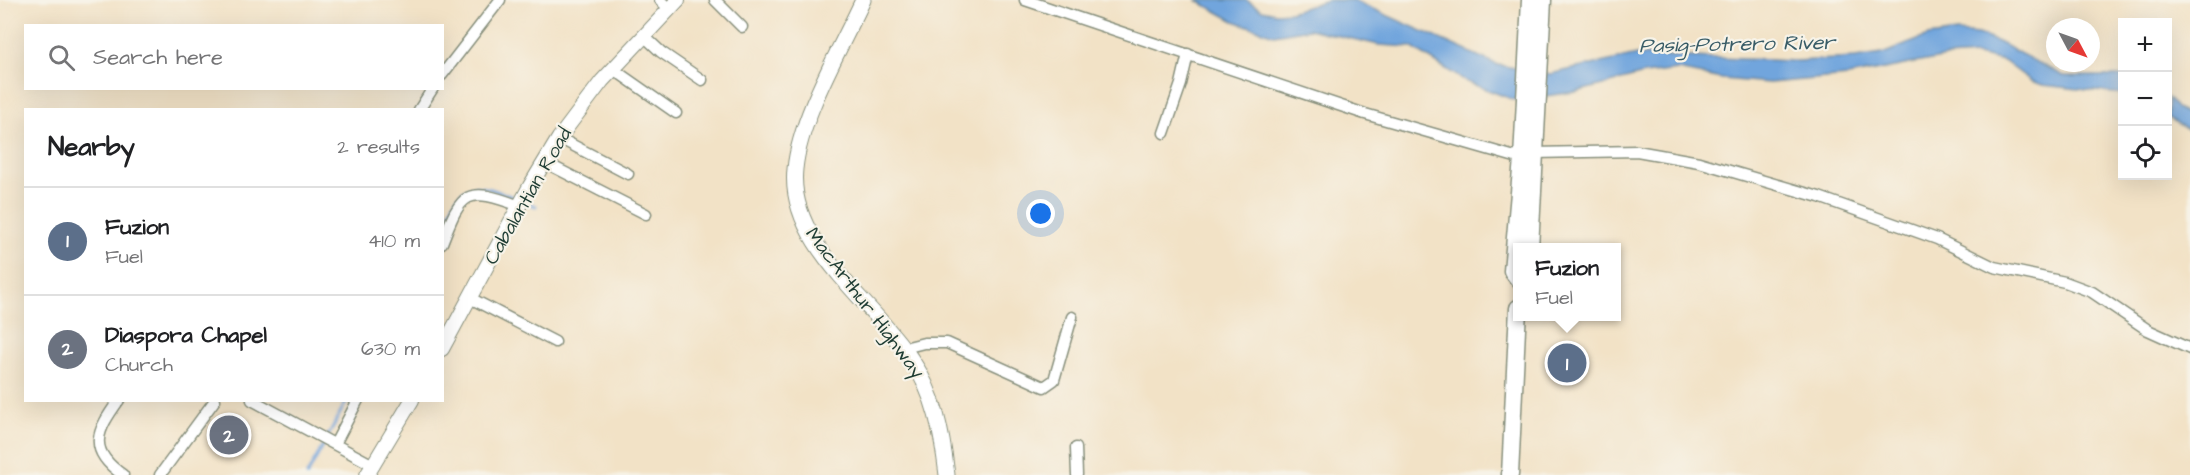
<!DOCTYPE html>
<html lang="en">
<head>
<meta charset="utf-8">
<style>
  body { margin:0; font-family:"Architects Daughter",sans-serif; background:#f2f2f2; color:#202124 }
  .controls { position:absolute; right:18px; top:18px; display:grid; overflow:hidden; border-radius:0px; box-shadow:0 6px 24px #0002 }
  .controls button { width:54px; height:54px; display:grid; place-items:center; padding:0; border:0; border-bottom:2px solid #e0e0e0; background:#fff; color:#202124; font:30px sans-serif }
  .compass { position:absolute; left:2046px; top:18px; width:54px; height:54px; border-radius:50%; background:#fff; box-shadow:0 6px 24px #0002; rotate:131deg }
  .you { position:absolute; left:1041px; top:214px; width:21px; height:21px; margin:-15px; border:4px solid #fff; border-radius:50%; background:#1a73e8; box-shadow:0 0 0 9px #1a73e833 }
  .badge { display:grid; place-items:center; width:39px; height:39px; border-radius:50%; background:#111827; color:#fff; font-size:20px; font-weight:700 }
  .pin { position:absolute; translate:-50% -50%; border:3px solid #fff; box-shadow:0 2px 6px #0006 }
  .popup { position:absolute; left:1513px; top:243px; width:108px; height:78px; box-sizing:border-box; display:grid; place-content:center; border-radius:0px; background:#fff; filter:drop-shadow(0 2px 4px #0005); font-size:20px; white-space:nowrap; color:#757577 }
  .popup b { font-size:22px; color:#202124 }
  .popup::after { content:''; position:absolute; left:50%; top:100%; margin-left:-12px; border:12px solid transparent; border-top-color:#fff }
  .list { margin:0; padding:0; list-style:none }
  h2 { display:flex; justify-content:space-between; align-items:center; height:78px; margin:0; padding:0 24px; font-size:26px }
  h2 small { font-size:20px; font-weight:400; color:#757577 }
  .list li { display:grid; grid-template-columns:39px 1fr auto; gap:18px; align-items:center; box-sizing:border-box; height:108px; padding:0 24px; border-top:2px solid #e0e0e0 }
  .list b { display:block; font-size:22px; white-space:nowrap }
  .list p { margin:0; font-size:20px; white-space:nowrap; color:#757577 }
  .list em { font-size:20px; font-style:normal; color:#757577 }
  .icon { flex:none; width:33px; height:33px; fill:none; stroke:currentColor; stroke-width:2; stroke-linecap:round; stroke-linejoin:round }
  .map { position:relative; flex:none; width:2190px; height:475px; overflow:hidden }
  .search { position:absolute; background:#fff; box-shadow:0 6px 24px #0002; left:24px; top:24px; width:420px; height:66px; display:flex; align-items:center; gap:15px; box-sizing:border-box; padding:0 21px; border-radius:0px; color:#757577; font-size:22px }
  .panel { position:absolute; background:#fff; box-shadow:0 6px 24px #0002; left:24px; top:108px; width:420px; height:294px; border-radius:0px }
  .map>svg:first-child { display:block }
</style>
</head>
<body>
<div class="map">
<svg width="2190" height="475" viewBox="0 0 2190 475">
  <rect width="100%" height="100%" fill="#f7f3e8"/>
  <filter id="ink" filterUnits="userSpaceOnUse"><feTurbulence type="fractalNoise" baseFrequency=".0167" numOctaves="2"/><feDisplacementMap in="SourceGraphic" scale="12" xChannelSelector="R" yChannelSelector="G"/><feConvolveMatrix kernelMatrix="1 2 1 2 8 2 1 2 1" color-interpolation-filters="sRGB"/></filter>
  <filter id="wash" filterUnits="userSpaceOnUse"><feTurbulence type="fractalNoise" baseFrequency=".008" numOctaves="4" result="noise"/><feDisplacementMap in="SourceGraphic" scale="24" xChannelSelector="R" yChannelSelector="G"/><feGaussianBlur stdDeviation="1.35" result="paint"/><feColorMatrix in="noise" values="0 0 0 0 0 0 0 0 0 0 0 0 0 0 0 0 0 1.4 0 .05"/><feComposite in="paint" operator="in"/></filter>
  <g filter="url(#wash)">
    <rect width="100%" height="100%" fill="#f2e2c6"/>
    <!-- water -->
    <path fill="#71a5dd" stroke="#487188" stroke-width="1.5" d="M1196,0H1246L1262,10L1276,13L1290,12L1328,0H1353L1498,65L1550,74L1637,55L1796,61L1855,58L1882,54L1928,36L1957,32L1978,34L1998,42L2064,76H2122V94L2043,85L2031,81L2004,61L1977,55L1946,57L1848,76L1769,83L1722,79L1678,70L1644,74L1576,92L1514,100L1467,82L1411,47L1379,45L1309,29L1274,35L1234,21Z
      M2168,98L2176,108L2190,115V131L2168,118Z"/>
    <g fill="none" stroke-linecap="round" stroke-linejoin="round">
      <!-- stream -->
      <path stroke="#71a5dd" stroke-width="3" d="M528,203L536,206
        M450,212C464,174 488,188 518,199
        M328,436L347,400
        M307,475L325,442"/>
    </g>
  </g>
  <g filter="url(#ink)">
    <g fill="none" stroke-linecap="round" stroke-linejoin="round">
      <!-- minor casing -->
      <g stroke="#88907d" stroke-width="13">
        <path id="minor" d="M660,0L669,9
          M715,0L742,27
          M1025,0L1365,114L1522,159
          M644,36L661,52L702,80
          M613,69L676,113
          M442,75L500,0
          M419,110L433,88
          M1164,133L1181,84L1188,54
          M559,138L628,174
          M1534,153L1637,151L1699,162L1819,197L1937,239L1994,267L2065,282L2092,292L2148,330L2190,349
          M544,162L646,214
          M442,243C462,191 466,186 520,206
          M470,298L555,342
          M904,348L924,343H947L1044,387L1054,380L1072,317
          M119,400C96,432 87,450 123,475
          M252,400L373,465
          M335,444L358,400
          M1076,448L1077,475
          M160,475L215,400"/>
      </g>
      <!-- tertiary casing -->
      <g stroke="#88907d" stroke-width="16">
        <path id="tertiary" d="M442,349L530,186L559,138L602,81L678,0
          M367,475L412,400"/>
      </g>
      <!-- secondary casing -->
      <g stroke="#88907d" stroke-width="17">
        <path id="secondary" d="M863,0C841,48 800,117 795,169C787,244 874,302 911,359C935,394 942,433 947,475"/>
      </g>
      <!-- trunk casing -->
      <g stroke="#88907d" stroke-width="19">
        <path id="trunk" d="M1530,248L1543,0
          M1518,279L1512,271L1522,159L1530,0
          M1510,475L1518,308"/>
      </g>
      <!-- minor -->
      <use href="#minor" stroke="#fff" stroke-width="10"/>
      <!-- tertiary -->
      <use href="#tertiary" stroke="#fff" stroke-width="14"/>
      <!-- secondary -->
      <use href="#secondary" stroke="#fff" stroke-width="15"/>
      <!-- trunk -->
      <use href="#trunk" stroke="#fff" stroke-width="16"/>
    </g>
  </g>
  <g text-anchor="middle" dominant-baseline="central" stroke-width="4.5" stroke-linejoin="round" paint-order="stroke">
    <!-- street labels -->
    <g font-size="20" fill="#1f3d34" stroke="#f7f3e8">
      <text transform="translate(528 196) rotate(-60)">Cabalantian Road</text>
      <text transform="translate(865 303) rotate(53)">MacArthur Highway</text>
    </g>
    <!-- water labels -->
    <g font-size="21" font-style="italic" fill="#385c67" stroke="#f7f3e8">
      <text transform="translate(1737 44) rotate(-1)">Pasig-Potrero River</text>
    </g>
  </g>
</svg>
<div class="controls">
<button>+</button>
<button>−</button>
<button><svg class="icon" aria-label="locate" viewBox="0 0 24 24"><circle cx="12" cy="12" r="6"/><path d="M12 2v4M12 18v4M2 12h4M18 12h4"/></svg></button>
</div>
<svg class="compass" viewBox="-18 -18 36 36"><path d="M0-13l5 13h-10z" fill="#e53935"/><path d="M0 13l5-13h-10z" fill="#757577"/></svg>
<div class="you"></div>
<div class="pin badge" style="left:1567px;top:363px;background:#5c6f8a">1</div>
<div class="popup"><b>Fuzion</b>Fuel</div>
<div class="pin badge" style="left:229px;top:435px;background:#6b7280">2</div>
<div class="search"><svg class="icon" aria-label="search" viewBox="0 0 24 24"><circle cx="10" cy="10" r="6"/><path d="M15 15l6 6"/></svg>Search here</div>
<section class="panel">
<h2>Nearby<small>2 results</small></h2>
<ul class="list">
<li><span class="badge" style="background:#5c6f8a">1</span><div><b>Fuzion</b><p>Fuel</p></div><em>410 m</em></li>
<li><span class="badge" style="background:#6b7280">2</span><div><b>Diaspora Chapel</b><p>Church</p></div><em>630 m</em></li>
</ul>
</section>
</div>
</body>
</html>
